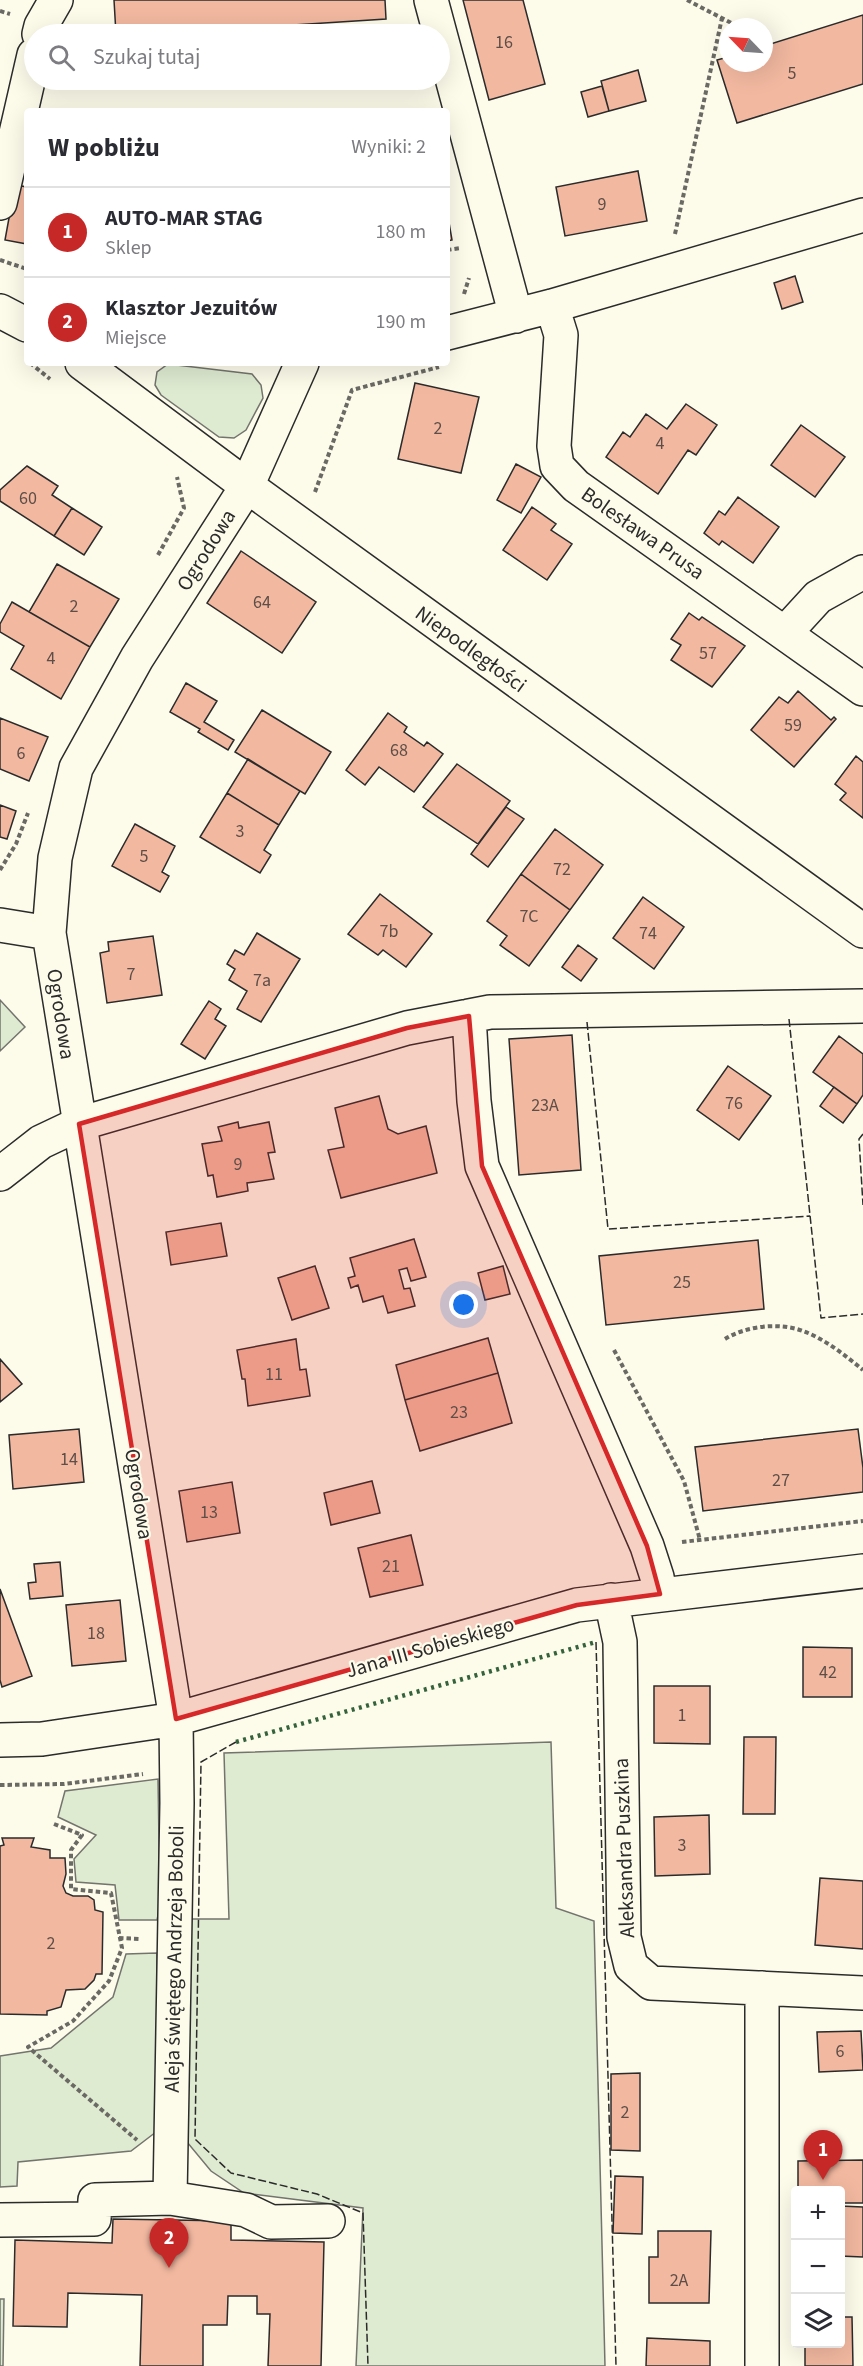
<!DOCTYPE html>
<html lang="pl">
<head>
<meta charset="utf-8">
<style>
  body { margin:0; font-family:"Source Sans 3",sans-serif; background:#f7f7f7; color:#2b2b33 }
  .controls { position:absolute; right:18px; bottom:18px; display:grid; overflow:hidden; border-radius:6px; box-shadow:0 6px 24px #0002 }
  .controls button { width:54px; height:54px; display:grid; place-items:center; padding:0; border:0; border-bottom:2px solid #e1e1e2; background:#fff; color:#2b2b33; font:30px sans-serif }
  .compass { position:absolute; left:719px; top:18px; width:54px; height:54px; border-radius:50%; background:#fff; box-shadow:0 6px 24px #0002; rotate:295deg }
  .you { position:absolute; left:464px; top:1305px; width:21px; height:21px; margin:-15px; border:4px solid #fff; border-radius:50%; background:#1a73e8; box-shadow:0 0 0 9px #1a73e833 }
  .badge { display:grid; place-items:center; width:39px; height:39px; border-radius:50%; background:#c62828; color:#fff; font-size:20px; font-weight:700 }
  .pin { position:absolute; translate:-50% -50px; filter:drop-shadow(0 2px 3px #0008) }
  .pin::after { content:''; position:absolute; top:32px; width:21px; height:18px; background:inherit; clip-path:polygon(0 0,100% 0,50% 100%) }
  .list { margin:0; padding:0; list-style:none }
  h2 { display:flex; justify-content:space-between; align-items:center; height:78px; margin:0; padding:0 24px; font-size:26px }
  h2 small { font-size:20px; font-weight:400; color:#7c7c81 }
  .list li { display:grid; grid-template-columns:39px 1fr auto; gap:18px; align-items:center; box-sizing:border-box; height:90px; padding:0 24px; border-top:2px solid #e1e1e2 }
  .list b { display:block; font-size:22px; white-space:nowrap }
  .list p { margin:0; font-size:20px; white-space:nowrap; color:#7c7c81 }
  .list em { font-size:20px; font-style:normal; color:#7c7c81 }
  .icon { flex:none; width:33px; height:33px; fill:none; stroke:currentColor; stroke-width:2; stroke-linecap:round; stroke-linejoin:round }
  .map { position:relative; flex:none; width:863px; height:2366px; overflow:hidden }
  .search { position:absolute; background:#fff; box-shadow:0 6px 24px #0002; left:24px; top:24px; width:426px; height:66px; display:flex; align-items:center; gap:15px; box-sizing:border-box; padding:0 21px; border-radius:33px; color:#7c7c81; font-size:22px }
  .panel { position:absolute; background:#fff; box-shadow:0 6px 24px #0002; left:24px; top:108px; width:426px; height:258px; border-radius:6px }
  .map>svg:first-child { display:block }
</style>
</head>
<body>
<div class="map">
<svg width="863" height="2366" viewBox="0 0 863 2366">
  <rect width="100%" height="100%" fill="#fdfbea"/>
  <!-- green -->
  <path fill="#deebd1" stroke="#74746e" stroke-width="1.5" d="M168,364L252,374L261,385L263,398L246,430L234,438L219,437L161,395L155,385L157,372Z
    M0,1000L25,1027L0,1051Z
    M551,1742L556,1908L594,1921L605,2366H356L363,2208L244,2193L211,2171L187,2142L191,1919H229L224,1753Z
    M158,1779L160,1907L157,1920H119L115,1885L76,1882L74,1859L96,1835L58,1817L65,1791Z
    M157,1953L156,2132L131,2151L18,2162L17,2186L0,2187V2056L51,2048L113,1997L126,1954Z
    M0,2299H4L3,2366H0Z"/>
  <!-- building -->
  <path fill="#f2b8a0" stroke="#2b2b2b" stroke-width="1.5" d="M114,0H385L386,19L152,34H116Z
    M463,0H523L545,84L489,100Z
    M863,15V84L737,123L717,60L728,57V63H764V46Z
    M638,70L646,101L609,111L601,81Z
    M602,86L609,111L588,117L581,92Z
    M638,171L647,221L565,236L556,187Z
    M15,185L27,187V244L5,240Z
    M447,211L452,240L447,241Z
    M795,276L803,302L782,309L774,283Z
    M415,383L479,397L461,473L398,459Z
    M686,404L717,425L696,455L688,450L658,494L606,457L623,432L630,437L646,414L667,429Z
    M801,425L845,457L815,497L771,465Z
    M516,464L541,477L521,513L497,500Z
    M27,466L58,486L52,495L72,508L54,536L0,501V490Z
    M738,497L779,527L753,563L722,541L719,545L704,533L719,511L725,515Z
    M532,507L556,524L551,530L572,544L547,580L503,550Z
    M72,508L102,527L84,555L54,536Z
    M241,551L316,602L282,653L207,603Z
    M57,564L119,599L90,647L29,612Z
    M12,602L90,647L61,699L11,669L24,646L0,632V624Z
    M689,613L699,620L702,617L745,646L712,687L671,660L681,645L671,639Z
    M186,683L217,701L204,722L234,740L228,750L198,732L200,729L170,712Z
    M798,691L831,720L834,717L836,719L794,767L751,730L779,697L788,703Z
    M262,710L331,752L305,794L235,752Z
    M388,713L407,727L404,732L424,746L427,742L443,754L414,792L379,767L365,785L346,770Z
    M0,718L48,737L29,781L0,769Z
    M856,756L863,762V818L840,800L846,793L835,784Z
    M248,759L300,791L279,825L227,793Z
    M457,764L510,801L478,844L423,807Z
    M227,793L279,825L264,850L271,855L260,873L200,837Z
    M0,805L16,811L7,839L0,837Z
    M506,807L524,819L488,867L471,854Z
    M135,824L175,846L162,872L169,876L160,892L112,866Z
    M555,829L603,865L570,910L521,874Z
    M521,874L570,910L529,966L500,945L507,936L487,921Z
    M380,894L432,934L406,967L383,950L378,955L348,934Z
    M643,897L684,927L654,969L613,938Z
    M257,933L300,959L261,1022L237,1009L247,991L229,980L235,969L227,964L235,950L244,955Z
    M153,936L162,995L107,1003L100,953L109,951L108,942Z
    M578,945L597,959L581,981L562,967Z
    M209,1001L221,1009L215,1019L226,1026L205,1059L181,1044Z
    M572,1035L581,1170L519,1175L509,1039Z
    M839,1036L863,1054V1095L857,1104L813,1072Z
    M728,1066L771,1096L739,1140L697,1110Z
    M834,1087L857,1104L843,1123L820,1106Z
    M379,1096L388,1129L398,1134L426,1126L437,1173L341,1198L328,1150L344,1147L335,1108Z
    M238,1122L239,1128L269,1122L275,1152L268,1153L274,1179L247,1183L248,1191L217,1197L213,1175L208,1176L202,1144L222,1141L218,1127Z
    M221,1223L227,1256L171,1265L166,1232Z
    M414,1239L426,1277L411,1281L407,1268L399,1270L404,1289L410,1288L415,1306L388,1313L383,1296L363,1302L358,1285L351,1288L348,1278L355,1276L350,1258Z
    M758,1240L764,1309L606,1325L599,1256Z
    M315,1266L329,1308L292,1320L278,1278Z
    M503,1266L510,1294L485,1300L478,1273Z
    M488,1338L498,1373L405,1400L396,1365Z
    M296,1339L300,1370L306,1369L310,1396L248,1406L245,1379H242L237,1350Z
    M0,1359L22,1384L0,1402Z
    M498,1373L512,1423L420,1451L405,1400Z
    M79,1429L84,1482L13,1489L9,1435Z
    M858,1429L863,1468V1492L703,1511L695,1447Z
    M372,1481L380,1513L331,1525L324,1493Z
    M232,1482L240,1533L187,1542L179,1491Z
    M411,1535L423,1585L370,1597L358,1548Z
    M60,1562L63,1596L30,1599L28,1583L36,1582L34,1564Z
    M0,1589L32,1676L2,1687L0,1680Z
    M120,1600L126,1661L72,1666L66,1605Z
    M803,1647L852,1648V1697H803Z
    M654,1686H710V1744L654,1743Z
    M744,1737H776L775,1814H743Z
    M709,1815L710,1874L655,1876L654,1817Z
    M2,1838H34L31,1847L50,1850V1858H65L66,1874L63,1886L66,1893L73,1896H88L94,1900L95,1910L103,1912L102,1974H96L94,1980L85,1989L66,1990L61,2007L47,2011V2015L0,2014V1846L4,1845Z
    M820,1878L863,1881V1949L815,1945Z
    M861,2031L863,2070L819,2072L817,2032Z
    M640,2073V2151L611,2150V2074Z
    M863,2160V2203H840V2190H798V2161Z
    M615,2176L643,2177L642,2234L613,2233Z
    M840,2206L863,2207V2257L840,2256Z
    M113,2219L231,2221V2240L324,2242L321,2366H268L270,2314H257V2296H228L227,2325H203V2366H140L142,2295L68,2293L67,2327L13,2326L15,2240L112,2243Z
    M658,2231H711L709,2303H649V2257H658Z
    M840,2317H852L853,2366H805V2344H840Z
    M647,2338L710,2341V2366H646Z"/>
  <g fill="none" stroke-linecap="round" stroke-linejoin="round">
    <!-- minor casing -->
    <g stroke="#2b2b2b" stroke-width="36">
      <path id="minor" d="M431,0L516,316
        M39,34L41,26L56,0
        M0,203L34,55
        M552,306L561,335L554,446L557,466L576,486L863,689
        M0,311L27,325
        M447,333L552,306L863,215
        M82,363L247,486L863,931
        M785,633L818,597L863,572
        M0,925L49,933
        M469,1016L474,1101L482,1166L647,1546L657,1577L660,1594
        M0,1174L41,1142L79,1124L407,1028L490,1012L863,1006
        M611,1600L620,1642L624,1937L631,1966L651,1983L863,1993
        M0,1740L42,1739L176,1719L577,1605L863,1571
        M170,2198L177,1803L176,1719L49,933L55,858L76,768L137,658L247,486L302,363
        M0,2220L94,2219L95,2200L170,2198L246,2210L271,2222L328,2221
        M762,2366V1988"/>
    </g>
    <!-- path -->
    <path stroke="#6a6964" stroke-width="4" stroke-dasharray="4.5 3" stroke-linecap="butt" d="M687,0L739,27
      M0,11L10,14
      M744,27L760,24
      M675,234L722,18
      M447,250L461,248
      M0,260L27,269
      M464,294L469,278
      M30,363L50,379
      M315,492L352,390L439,367
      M158,555L184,508L177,477
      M0,870L16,844L28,813
      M725,1339C746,1326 779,1322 803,1331C825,1339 846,1356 863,1370
      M614,1350L684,1481L700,1540
      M682,1542L863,1521
      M0,1785L64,1784L143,1774
      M54,1824L82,1835L71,1850V1889L111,1893L122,1948L109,1981L73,2021L28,2047L137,2140
      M119,1938L140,1939"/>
    <!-- minor -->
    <use href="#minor" stroke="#fdfbea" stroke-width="33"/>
    <!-- hedge -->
    <path stroke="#34623c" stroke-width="4.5" stroke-dasharray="3 4.5" stroke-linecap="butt" d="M236,1742L596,1642"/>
    <!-- fence -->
    <path stroke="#2b2b2b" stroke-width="1.5" stroke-dasharray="8 3" stroke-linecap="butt" d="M789,1019L821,1318L863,1314
      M587,1022L608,1229L810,1216
      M863,1134L859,1139L863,1205
      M596,1642L616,2366
      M236,1742L201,1762L195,2139L231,2173L317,2194L363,2213L368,2366"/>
  </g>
  <!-- marked area -->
  <path fill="#d62828" fill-opacity="0.2" stroke="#d62828" stroke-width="4.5" stroke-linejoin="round" d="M469,1016L482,1166L647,1546L660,1594L577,1605L176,1719L79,1124L407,1028Z"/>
  <g text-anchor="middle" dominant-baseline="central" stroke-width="4.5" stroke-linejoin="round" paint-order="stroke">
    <!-- number labels -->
    <g font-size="18" fill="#5d4e48">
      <text x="504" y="42">16</text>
      <text x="792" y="73">5</text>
      <text x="602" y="204">9</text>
      <text x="438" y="428">2</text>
      <text x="660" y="443">4</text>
      <text x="28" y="498">60</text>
      <text x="262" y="602">64</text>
      <text x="74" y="606">2</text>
      <text x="708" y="653">57</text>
      <text x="51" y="658">4</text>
      <text x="793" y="725">59</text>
      <text x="399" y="750">68</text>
      <text x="21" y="753">6</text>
      <text x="240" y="831">3</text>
      <text x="144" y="856">5</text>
      <text x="562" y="869">72</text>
      <text x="529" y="916">7C</text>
      <text x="389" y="931">7b</text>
      <text x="648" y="933">74</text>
      <text x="131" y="974">7</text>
      <text x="262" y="980">7a</text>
      <text x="734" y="1103">76</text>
      <text x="545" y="1105">23A</text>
      <text x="238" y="1164">9</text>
      <text x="682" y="1282">25</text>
      <text x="274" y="1374">11</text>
      <text x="459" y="1412">23</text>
      <text x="69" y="1459">14</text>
      <text x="781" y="1480">27</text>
      <text x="209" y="1512">13</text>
      <text x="391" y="1566">21</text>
      <text x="96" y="1633">18</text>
      <text x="828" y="1672">42</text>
      <text x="682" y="1715">1</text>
      <text x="682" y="1845">3</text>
      <text x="51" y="1943">2</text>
      <text x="840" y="2051">6</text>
      <text x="625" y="2112">2</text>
      <text x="679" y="2280">2A</text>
    </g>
    <!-- street labels -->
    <g font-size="21" fill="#2b2b2b" stroke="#fdfbea">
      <text transform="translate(643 533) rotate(35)">Bolesława Prusa</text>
      <text transform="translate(206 550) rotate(-58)">Ogrodowa</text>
      <text transform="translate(471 649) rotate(36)">Niepodległości</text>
      <text transform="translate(61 1014) rotate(81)">Ogrodowa</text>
      <text transform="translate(139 1494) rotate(81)">Ogrodowa</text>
      <text transform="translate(430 1647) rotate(-16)">Jana III Sobieskiego</text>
      <text transform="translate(624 1848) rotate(-92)">Aleksandra Puszkina</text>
      <text transform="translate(174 1959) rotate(-89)">Aleja świętego Andrzeja Boboli</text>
    </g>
  </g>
</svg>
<div class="controls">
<button>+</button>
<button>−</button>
<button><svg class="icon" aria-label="layers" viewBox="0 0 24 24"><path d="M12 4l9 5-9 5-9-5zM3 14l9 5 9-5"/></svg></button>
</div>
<svg class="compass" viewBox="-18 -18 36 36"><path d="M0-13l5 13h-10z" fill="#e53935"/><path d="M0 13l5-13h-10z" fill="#7c7c81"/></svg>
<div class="you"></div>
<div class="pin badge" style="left:823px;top:2180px">1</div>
<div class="pin badge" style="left:169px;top:2268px">2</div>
<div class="search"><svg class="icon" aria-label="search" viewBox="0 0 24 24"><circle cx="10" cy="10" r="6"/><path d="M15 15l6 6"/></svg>Szukaj tutaj</div>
<section class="panel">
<h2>W pobliżu<small>Wyniki: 2</small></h2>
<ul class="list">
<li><span class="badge">1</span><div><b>AUTO-MAR STAG</b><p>Sklep</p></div><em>180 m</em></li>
<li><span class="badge">2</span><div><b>Klasztor Jezuitów</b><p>Miejsce</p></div><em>190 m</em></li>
</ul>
</section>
</div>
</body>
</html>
